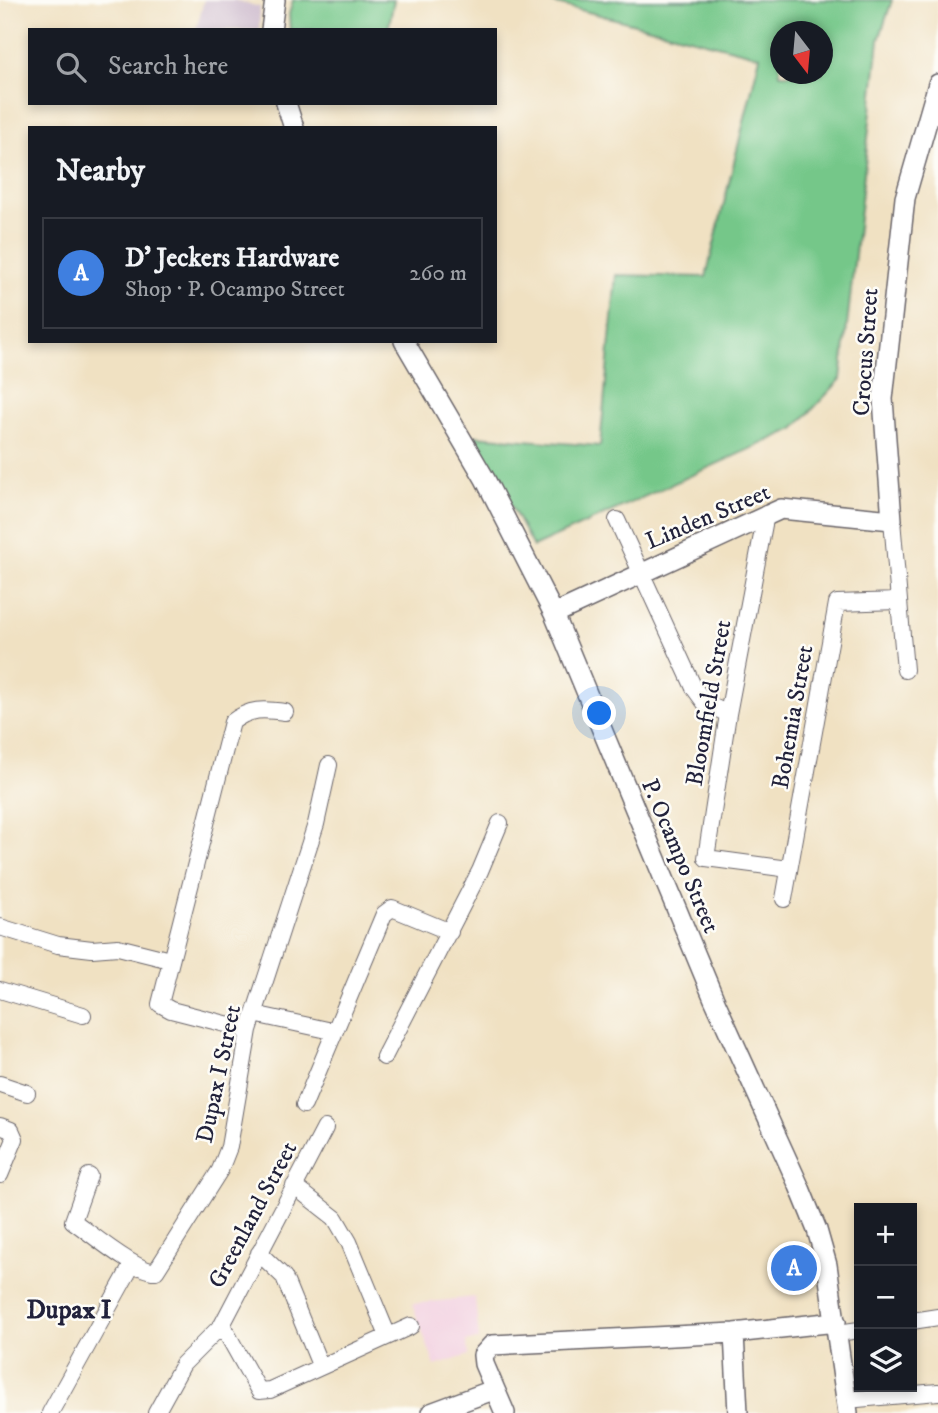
<!DOCTYPE html>
<html lang="en">
<head>
<meta charset="utf-8">
<style>
  body { margin:0; font-family:"IM FELL DW Pica",serif; background:#242831; color:#f1f3f6 }
  .controls { position:absolute; right:21px; bottom:21px; display:grid; overflow:hidden; border-radius:0px; box-shadow:0 4px 10px #0003 }
  .controls button { width:63px; height:63px; display:grid; place-items:center; padding:0; border:0; border-bottom:2px solid #363941; background:#171b24; color:#f1f3f6; font:35px sans-serif }
  .compass { position:absolute; left:770px; top:21px; width:63px; height:63px; border-radius:50%; background:#171b24; box-shadow:0 4px 10px #0003; rotate:164deg }
  .you { position:absolute; left:600px; top:714px; width:24px; height:24px; margin:-18px; border:5px solid #fff; border-radius:50%; background:#1a73e8; box-shadow:0 0 0 10px #1a73e833 }
  .badge { display:grid; place-items:center; width:46px; height:46px; border-radius:50%; background:#7c3aed; color:#fff; font-size:23px; font-weight:700 }
  .pin { position:absolute; translate:-50% -50%; border:4px solid #fff; box-shadow:0 2px 7px #0006 }
  .list { margin:0; padding:0; list-style:none }
  h2 { display:flex; justify-content:space-between; align-items:center; height:91px; margin:0; padding:0 28px; font-size:30px }
  h2 small { font-size:23px; font-weight:400; color:#9ea1a6 }
  .list li { display:grid; grid-template-columns:46px 1fr auto; gap:21px; align-items:center; box-sizing:border-box; height:112px; margin:0 14px 14px; padding:0 14px; border:2px solid #363941; border-radius:0px }
  .list b { display:block; font-size:26px; white-space:nowrap }
  .list p { margin:0; font-size:23px; white-space:nowrap; color:#9ea1a6 }
  .list em { font-size:23px; font-style:normal; color:#9ea1a6 }
  .icon { flex:none; width:38px; height:38px; fill:none; stroke:currentColor; stroke-width:2; stroke-linecap:round; stroke-linejoin:round }
  .map { position:relative; flex:none; width:938px; height:1413px; overflow:hidden }
  .search { position:absolute; background:#171b24; box-shadow:0 4px 10px #0003; left:28px; top:28px; width:469px; height:77px; display:flex; align-items:center; gap:18px; box-sizing:border-box; padding:0 24px; border-radius:0px; color:#9ea1a6; font-size:26px }
  .panel { position:absolute; background:#171b24; box-shadow:0 4px 10px #0003; left:28px; top:126px; width:469px; height:217px; border-radius:0px }
  .map>svg:first-child { display:block }
</style>
</head>
<body>
<div class="map">
<svg width="938" height="1413" viewBox="0 0 938 1413">
  <rect width="100%" height="100%" fill="#fdfcf7"/>
  <filter id="ink" filterUnits="userSpaceOnUse"><feTurbulence type="fractalNoise" baseFrequency=".0143" numOctaves="2"/><feDisplacementMap in="SourceGraphic" scale="14" xChannelSelector="R" yChannelSelector="G"/><feConvolveMatrix kernelMatrix="1 2 1 2 8 2 1 2 1" color-interpolation-filters="sRGB"/></filter>
  <filter id="wash" filterUnits="userSpaceOnUse"><feTurbulence type="fractalNoise" baseFrequency=".00686" numOctaves="4" result="noise"/><feDisplacementMap in="SourceGraphic" scale="28" xChannelSelector="R" yChannelSelector="G"/><feGaussianBlur stdDeviation="1.57" result="paint"/><feColorMatrix in="noise" values="0 0 0 0 0 0 0 0 0 0 0 0 0 0 0 0 0 1.4 0 .05"/><feComposite in="paint" operator="in"/></filter>
  <g filter="url(#wash)">
    <rect width="100%" height="100%" fill="#f0e1c2"/>
    <!-- built -->
    <path fill="#f2cfe0" d="M475,1297L479,1340L466,1341L469,1355L435,1366L412,1304Z"/>
    <!-- industrial -->
    <path fill="#cfbdcf" d="M204,0H234L260,7L259,30H196Z"/>
    <!-- green -->
    <path fill="#75c789" stroke="#4c7462" stroke-width="2" fill-rule="evenodd" d="M293,0H394L388,30H290L289,14Z
      M541,0H892L879,40L841,379L794,429L533,547L474,436L600,446L616,275L706,277L760,56ZM780,32H822V74H780Z"/>
  </g>
  <g filter="url(#ink)">
    <g fill="none" stroke-linecap="round" stroke-linejoin="round">
      <!-- minor casing -->
      <g stroke="#6a656a" stroke-width="18">
        <path id="minor" d="M766,514L728,714L706,858L789,869
          M617,520L694,688L705,703L728,714
          M892,520L905,670
          M784,899L837,603L898,601
          M0,927L58,945L92,949L118,947L170,960
          M0,990L83,1015
          M254,1014L332,1031
          M249,1030L171,1010L160,1004L232,722C250,708 263,709 285,712
          M384,1057L480,871L500,823
          M0,1084L27,1093
          M304,1105L384,914L392,908L450,932
          M0,1126L11,1130L15,1139L0,1175
          M89,1176L73,1221C89,1232 139,1274 156,1271L220,1170L229,1147L249,1030L316,824L329,765
          M294,1186L335,1218L349,1242L388,1336
          M259,1253L284,1277L320,1365
          M912,1321L938,1317
          M222,1325L259,1391L270,1390L411,1326
          M838,1333L859,1330
          M846,1400L938,1392
          M50,1413L132,1265
          M156,1413L183,1364L222,1325L325,1128"/>
      </g>
      <!-- tertiary casing -->
      <g stroke="#6a656a" stroke-width="22">
        <path id="tertiary" d="M271,30L275,0
          M286,103L294,128
          M404,341L485,479L554,614L714,999L799,1186L817,1230L827,1265L848,1413
          M554,614L781,509L892,520L883,399L905,198L938,84
          M734,1333L738,1413
          M431,1413L493,1390
          M505,1413L484,1364L483,1355L492,1345L734,1333L836,1322"/>
      </g>
      <!-- minor -->
      <use href="#minor" stroke="#fff" stroke-width="16"/>
      <!-- tertiary -->
      <use href="#tertiary" stroke="#fff" stroke-width="19"/>
    </g>
  </g>
  <g text-anchor="middle" dominant-baseline="central" stroke-width="5" stroke-linejoin="round" paint-order="stroke">
    <!-- street labels -->
    <g font-size="24" fill="#22223b" stroke="#fdfcf7">
      <text transform="translate(866 352) rotate(-86)">Crocus Street</text>
      <text transform="translate(708 517) rotate(-23)">Linden Street</text>
      <text transform="translate(709 703) rotate(-80)">Bloomfield Street</text>
      <text transform="translate(793 717) rotate(-80)">Bohemia Street</text>
      <text transform="translate(680 856) rotate(67)">P. Ocampo Street</text>
      <text transform="translate(219 1074) rotate(-78)">Dupax I Street</text>
      <text transform="translate(253 1215) rotate(-62)">Greenland Street</text>
    </g>
    <!-- neighbourhood labels -->
    <g font-size="26" font-weight="bold" fill="#22223b" stroke="#fdfcf7">
      <text x="69" y="1310">Dupax I</text>
    </g>
  </g>
</svg>
<div class="controls">
<button>+</button>
<button>−</button>
<button><svg class="icon" aria-label="layers" viewBox="0 0 24 24"><path d="M12 4l9 5-9 5-9-5zM3 14l9 5 9-5"/></svg></button>
</div>
<svg class="compass" viewBox="-18 -18 36 36"><path d="M0-13l5 13h-10z" fill="#e53935"/><path d="M0 13l5-13h-10z" fill="#9ea1a6"/></svg>
<div class="you"></div>
<div class="pin badge" style="left:794px;top:1268px;background:#3f7fe0">A</div>
<div class="search"><svg class="icon" aria-label="search" viewBox="0 0 24 24"><circle cx="10" cy="10" r="6"/><path d="M15 15l6 6"/></svg>Search here</div>
<section class="panel">
<h2>Nearby<small></small></h2>
<ul class="list">
<li><span class="badge" style="background:#3f7fe0">A</span><div><b>D' Jeckers Hardware</b><p>Shop · P. Ocampo Street</p></div><em>260 m</em></li>
</ul>
</section>
</div>
</body>
</html>
